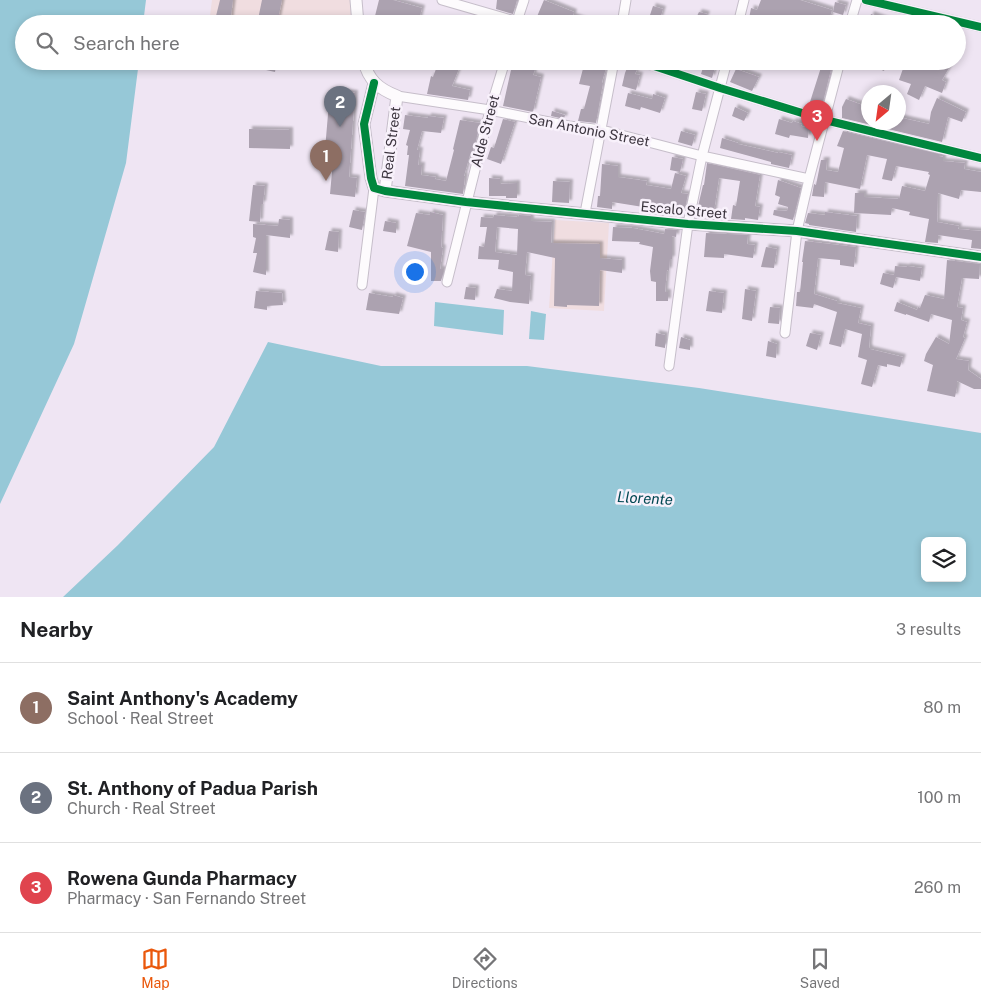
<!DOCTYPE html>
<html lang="en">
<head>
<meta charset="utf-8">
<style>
  body { margin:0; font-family:"Public Sans",sans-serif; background:#f2f2f2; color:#202124 }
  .controls { position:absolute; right:15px; bottom:15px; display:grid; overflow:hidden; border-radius:8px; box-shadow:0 2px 8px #0003 }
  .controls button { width:45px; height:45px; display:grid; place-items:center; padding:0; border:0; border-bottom:1px solid #e0e0e0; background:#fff; color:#202124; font:25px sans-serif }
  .compass { position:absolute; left:861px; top:85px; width:45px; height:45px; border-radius:50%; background:#fff; box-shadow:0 2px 8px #0003; rotate:209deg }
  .you { position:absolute; left:414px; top:271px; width:18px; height:18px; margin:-12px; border:4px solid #fff; border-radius:50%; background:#1a73e8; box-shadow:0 0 0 8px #1a73e833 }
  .badge { display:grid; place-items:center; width:32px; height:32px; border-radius:50%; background:#ea580c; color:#fff; font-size:16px; font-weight:700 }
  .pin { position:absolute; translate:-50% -41px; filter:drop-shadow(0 1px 2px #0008) }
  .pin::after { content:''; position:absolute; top:26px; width:18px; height:15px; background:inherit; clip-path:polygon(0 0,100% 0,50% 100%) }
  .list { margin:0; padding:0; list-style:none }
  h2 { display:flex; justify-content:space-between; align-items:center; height:65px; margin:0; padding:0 20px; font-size:21px }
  h2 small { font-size:16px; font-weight:400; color:#757577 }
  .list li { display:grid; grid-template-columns:32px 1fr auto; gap:15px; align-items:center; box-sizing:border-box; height:90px; padding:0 20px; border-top:1px solid #e0e0e0 }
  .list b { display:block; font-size:19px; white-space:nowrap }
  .list p { margin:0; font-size:16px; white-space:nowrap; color:#757577 }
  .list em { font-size:16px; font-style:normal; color:#757577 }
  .icon { flex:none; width:28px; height:28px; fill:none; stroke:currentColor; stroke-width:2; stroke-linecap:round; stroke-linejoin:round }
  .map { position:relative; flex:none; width:981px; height:597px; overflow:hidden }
  .search { position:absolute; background:#fff; box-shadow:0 2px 8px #0003; left:15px; right:15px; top:15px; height:55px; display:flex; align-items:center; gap:12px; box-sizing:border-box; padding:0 18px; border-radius:28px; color:#757577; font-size:19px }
  .sheet { height:335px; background:#fff }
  nav { display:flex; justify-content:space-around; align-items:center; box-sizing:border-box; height:70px; border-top:1px solid #e0e0e0; background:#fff; font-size:14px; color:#757577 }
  nav a { display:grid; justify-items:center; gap:2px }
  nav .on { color:#ea580c }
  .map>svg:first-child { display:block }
</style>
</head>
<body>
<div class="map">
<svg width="981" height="597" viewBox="0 0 981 597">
  <defs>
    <filter id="shadow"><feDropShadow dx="3" dy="-3" stdDeviation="1" flood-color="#0004"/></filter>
  </defs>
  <rect width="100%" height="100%" fill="#efe5f3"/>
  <!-- commercial -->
  <path fill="#f0dde0" d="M212,0H356L358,24H209Z
    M205,61H363L364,69L205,65Z
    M555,220L609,223L604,311L549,308Z"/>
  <!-- water -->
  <path fill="#96c8d7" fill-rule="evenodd" d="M0,0H146L143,24H24V61H139L126,163L74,344L0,504Z
    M435,302L504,310L503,335L434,326Z
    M531,311L546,314L544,340L529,339Z
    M268,342L381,366H527L699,388L981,433V597H63L118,545L214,447ZM925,541H962V578H925Z"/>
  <!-- building -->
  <path fill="#aca2b0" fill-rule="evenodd" filter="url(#shadow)" d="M220,0H233L230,24H214Z
    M262,0H282L277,24H257Z
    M379,0H393L422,8L418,24H373Z
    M497,0H517L513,14L496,9Z
    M544,0L574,12L573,16L590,22V24H547L536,19Z
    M761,0H800L832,10L828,24H800L774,15L772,24H748L751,8L757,10Z
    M835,2L846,5L843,15L833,12Z
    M653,6L663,9L660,19L650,15Z
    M699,12L707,14L703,24H693Z
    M871,14L895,23L894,24H868Z
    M244,61H277L275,72L244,65Z
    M439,61H462L452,86L470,90L468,100L427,94L431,76L433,77Z
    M513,61H538L533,75L541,77L533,112L503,106Z
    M585,61H608L602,82L603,83L596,123L578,121L581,109H584L590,86L579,84Z
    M630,61H633L635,65L638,67L635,74L640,75L636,90L622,86L625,73Z
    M705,61H717L712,78L701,74Z
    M823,61H833L822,106L810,102Z
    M860,61H887L884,71Z
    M919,61H953L942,80L946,82L942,93L925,86L919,100L907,94L911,84L899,80L905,63L918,64Z
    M736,69L759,77L752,91L730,82Z
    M330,91L355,93L349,177L357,178L355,197L330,194L333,161H324Z
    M696,92L706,94L702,111L692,109Z
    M628,93L652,99L653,94L665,98L660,113L641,107L640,110L625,106Z
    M937,98L966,112L962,122L948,117L942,142L842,118V107L846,99L868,107V122H898V117L929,124L931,112Z
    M735,107L748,113L744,121L732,116Z
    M552,111L565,115L564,119L551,116Z
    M405,115L428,118V116L444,118L441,133L422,131L417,150H420L418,165H422L421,175L436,177L435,179L446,181L454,150L453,149L460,120L480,123L475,145L471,155H470L464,176H465L463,194L405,186L409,155H407L408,146L406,145L410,130L403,129Z
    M503,119L515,122L501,164L487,159L491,147L494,148Z
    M779,119L792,123L793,121L802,124L801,126L809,128L808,138L790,135L789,138L775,134Z
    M249,129L290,130V149L249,148Z
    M681,131L695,135L692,146L678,142Z
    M843,131L939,154V156L943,157V161L965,163L964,169L981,172V192L961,190L959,199L938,193L937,222L959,226L958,229L981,231V249L971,248L972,240L938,235V243L925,242L929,219L909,215L910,212L892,208L891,215L854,213L855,193H864V197L899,199L902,186L925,191L930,175L928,174L929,172L896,166L892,181L882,179L887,159L867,155L860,189L825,182L824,197L812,196L814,184L816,185L821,160H827L826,170L838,172L844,148L837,146Z
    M722,138L738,143V144L778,153V152L792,155L789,168L771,164V162L720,148Z
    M672,157L683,159L680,172L670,170Z
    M707,163L760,175L755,206L760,207L758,220L745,218V220L731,219L733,205L736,206L740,181L719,178L713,218L696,215L703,185H704Z
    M602,164L618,166V177L647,181L646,185L671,189L675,173L686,176L681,193L688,194L684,213H679V216L667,214L668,211L612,202V209L597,207L598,196H600Z
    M489,178L500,179V184L517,183V198H506V196H489Z
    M778,180L801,188L793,220L773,215L774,210L787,211L788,207L778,204L780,197L775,195Z
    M553,181L570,182L569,203L552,202Z
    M253,185L265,186L263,204H261L260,222L249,221Z
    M353,210L365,212L362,230L349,227Z
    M430,212L443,215L441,247L443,248L440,269H443V274L441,281H431V252L407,246L416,213L430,215Z
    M825,212L857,216L856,232L809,225V224L805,223L808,213L825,215Z
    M494,215L518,217L519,215L531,216V221L552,222L551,243L600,244V258L622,260V273L600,270L599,306L567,305V307L554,306L555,258L527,252L525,275L531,276L529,304L510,302L494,298L497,289L512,291L513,272L498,269L499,260L478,259L479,246L484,247L487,227H480L481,217L493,218ZM497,227L518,229L517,255L495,252Z
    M279,219L290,220V238L266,235V275L253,272L257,253H253L256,238L253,237V224L278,226Z
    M385,221L396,223V233L383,231Z
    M613,227L633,228L664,234L665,229L677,230L676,237L672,236V259H670L669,271L667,270L665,292H668V301H656V282L651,281L650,271L653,247L639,244L640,242L612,241Z
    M329,231L339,232L338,252L325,250Z
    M706,233L748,235L747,244L755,245L753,258L724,254V258L704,257Z
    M805,241L856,247L854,267L840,265V260L818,258L814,294L837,301V303L861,308L858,323L871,326L869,347L870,348V349L903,357L900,367L887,364V367L878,365L872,387L861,384L867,360L858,357L862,334L845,329L841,347L829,344L837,312L814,304L813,308L796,306L797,292H800L803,262H802Z
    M766,247L777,249L774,268L761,267Z
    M947,260L980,264L979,279L962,278L957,307L963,308L961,320L967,322L963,337L965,338L956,359L969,361L968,370L981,379V389H974L957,381V387L955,397L927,391L933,365L924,361L926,354L936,337L949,344L952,320L931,314L929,322L906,314V315L894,311L897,302L917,310L918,307L920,308L925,295L944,299Z
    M895,266L907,267V266L922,268L920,281L896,277L893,288L880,284L883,273L894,275Z
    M466,287L476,288L475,300L464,299Z
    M745,289L756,291L752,321L742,319Z
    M256,291L282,293L283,305L267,306V310L254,308Z
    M709,291L724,293L722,313L706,311Z
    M369,293L393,297V295L403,298L399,314L366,310Z
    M770,307L780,308L779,324L768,323Z
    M656,333L665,335V348L655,346Z
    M810,333L821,335L817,350L806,346Z
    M681,337L690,340V350L679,348Z
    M768,341L777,344L776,358L766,356Z"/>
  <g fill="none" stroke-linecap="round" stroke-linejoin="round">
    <!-- minor casing -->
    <g stroke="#c6beca" stroke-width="11">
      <path id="minor" d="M442,0L525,24
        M866,0L981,27
        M516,24L524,0
        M622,24L626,0
        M738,24L744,0
        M850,24L857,0
        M639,61L720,88L825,120L981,158
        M397,96L490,110L569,126L602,130L702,156L809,179
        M585,213L614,61
        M447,282L490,110L505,61
        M362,285L374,188
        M785,333L797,231L809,179L840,61
        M669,366L688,224L702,156L727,61"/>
    </g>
    <!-- tertiary casing -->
    <g stroke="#c6beca" stroke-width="13">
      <path id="tertiary" d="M356,0L358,24
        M364,61C368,80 379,89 397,96L385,191
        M374,83L364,124L371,178L374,188L385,191L466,202L688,224L797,231L981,257"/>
    </g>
    <!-- minor -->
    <use href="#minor" stroke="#fdfbfd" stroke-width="9"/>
    <!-- tertiary -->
    <use href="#tertiary" stroke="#fdfbfd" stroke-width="11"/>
    <!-- cycleway casing -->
    <g stroke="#f8f1fb" stroke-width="11">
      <path id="cycleway" d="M866,0L981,27
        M639,61L720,88L825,120L981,158
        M374,83L364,124L371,178L374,188L385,191L466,202L688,224L797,231L981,257"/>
    </g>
    <!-- cycleway -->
    <use href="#cycleway" stroke="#00873e" stroke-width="8"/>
  </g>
  <g text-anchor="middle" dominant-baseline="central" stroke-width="5" stroke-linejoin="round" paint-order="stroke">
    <!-- street labels -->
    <g font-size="14" fill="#3c353f" stroke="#f8f1fb">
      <text transform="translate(589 130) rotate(11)">San Antonio Street</text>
      <text transform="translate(485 131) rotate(-75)">Alde Street</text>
      <text transform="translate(391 143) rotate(-83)">Real Street</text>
      <text transform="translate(684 210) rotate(5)">Escalo Street</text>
    </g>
    <!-- water labels -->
    <g font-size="15" font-style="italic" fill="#004752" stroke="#f8f1fb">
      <text transform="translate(645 498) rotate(3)">Llorente</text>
    </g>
  </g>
</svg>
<div class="controls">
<button><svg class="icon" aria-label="layers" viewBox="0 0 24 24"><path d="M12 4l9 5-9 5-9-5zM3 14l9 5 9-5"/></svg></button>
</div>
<svg class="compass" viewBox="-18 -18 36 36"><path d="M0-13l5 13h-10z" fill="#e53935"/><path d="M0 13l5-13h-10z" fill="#757577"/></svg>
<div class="you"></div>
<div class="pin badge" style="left:326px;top:181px;background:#8d6e63">1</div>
<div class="pin badge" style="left:340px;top:127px;background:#6b7280">2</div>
<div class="pin badge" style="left:817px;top:141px;background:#e0444e">3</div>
<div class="search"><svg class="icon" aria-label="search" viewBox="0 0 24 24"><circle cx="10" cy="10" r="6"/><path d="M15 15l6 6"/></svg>Search here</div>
</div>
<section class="sheet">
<h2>Nearby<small>3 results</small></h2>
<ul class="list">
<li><span class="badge" style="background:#8d6e63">1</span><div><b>Saint Anthony's Academy</b><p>School · Real Street</p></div><em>80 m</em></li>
<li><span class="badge" style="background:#6b7280">2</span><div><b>St. Anthony of Padua Parish</b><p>Church · Real Street</p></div><em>100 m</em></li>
<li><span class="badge" style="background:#e0444e">3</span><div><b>Rowena Gunda Pharmacy</b><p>Pharmacy · San Fernando Street</p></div><em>260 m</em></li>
</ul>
</section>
<nav>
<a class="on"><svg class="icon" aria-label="map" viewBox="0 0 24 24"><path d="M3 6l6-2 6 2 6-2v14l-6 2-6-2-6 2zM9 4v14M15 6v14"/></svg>Map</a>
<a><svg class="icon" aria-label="directions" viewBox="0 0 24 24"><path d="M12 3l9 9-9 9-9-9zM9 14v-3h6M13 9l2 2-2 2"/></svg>Directions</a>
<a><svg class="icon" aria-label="saved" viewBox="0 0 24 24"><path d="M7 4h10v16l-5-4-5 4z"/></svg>Saved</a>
</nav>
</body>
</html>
